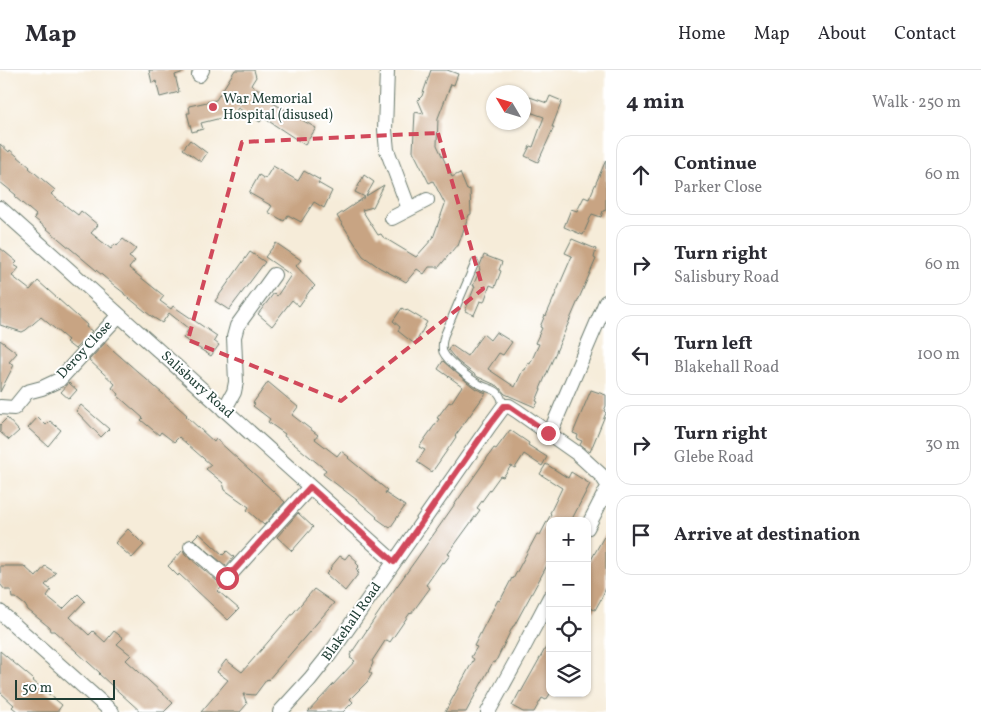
<!DOCTYPE html>
<html lang="en">
<head>
<meta charset="utf-8">
<style>
  body { margin:0; font-family:Vollkorn,serif; background:#f2f2f3; color:#2b2b33 }
  .controls { position:absolute; right:15px; bottom:15px; display:grid; overflow:hidden; border-radius:10px; box-shadow:0 1px 4px #0004 }
  .controls button { width:45px; height:45px; display:grid; place-items:center; padding:0; border:0; border-bottom:1px solid #e1e1e2; background:#fff; color:#2b2b33; font:25px sans-serif }
  .compass { position:absolute; left:486px; top:15px; width:45px; height:45px; border-radius:50%; background:#fff; box-shadow:0 1px 4px #0004; rotate:308deg }
  .scale { position:absolute; left:15px; bottom:12px; width:100px; box-sizing:border-box; padding-left:5px; border:2px solid #1f3d34; border-top:0; font-size:14px; line-height:18px; white-space:nowrap; color:#1f3d34; -webkit-text-stroke:4px #fff; paint-order:stroke }
  .stop { position:absolute; width:15px; height:15px; margin:-11px; border:4px solid #d1495b; border-radius:50%; background:#fff }
  .stop.end { background:#d1495b; border-color:#fff; box-shadow:0 1px 5px #0008 }
  .list { margin:0; padding:0; list-style:none }
  h2 { display:flex; justify-content:space-between; align-items:center; height:65px; margin:0; padding:0 20px; font-size:21px }
  h2 small { font-size:16px; font-weight:400; color:#7c7c81 }
  .list li { display:grid; grid-template-columns:32px 1fr auto; gap:15px; align-items:center; box-sizing:border-box; height:80px; margin:0 10px 10px; padding:0 10px; border:1px solid #e1e1e2; border-radius:15px }
  .list b { display:block; font-size:19px; white-space:nowrap }
  .list p { margin:0; font-size:16px; white-space:nowrap; color:#7c7c81 }
  .list em { font-size:16px; font-style:normal; color:#7c7c81 }
  .icon { flex:none; width:28px; height:28px; fill:none; stroke:currentColor; stroke-width:2; stroke-linecap:round; stroke-linejoin:round }
  .map { position:relative; flex:none; width:606px; height:642px; overflow:hidden }
  header { display:flex; align-items:center; gap:30px; box-sizing:border-box; height:70px; padding:0 25px; background:#fff; border-bottom:1px solid #e1e1e2 }
  header strong { font-size:24px }
  nav { display:flex; gap:28px; margin-inline-start:auto; font-size:18px }
  main { display:flex }
  aside { flex:1; background:#fff }
  .map>svg:first-child { display:block }
</style>
</head>
<body>
<header>
<strong>Map</strong>
<nav><a>Home</a><a>Map</a><a>About</a><a>Contact</a></nav>
</header>
<main>
<div class="map">
<svg width="606" height="642" viewBox="0 0 606 642">
  <rect width="100%" height="100%" fill="#fff"/>
  <filter id="ink" filterUnits="userSpaceOnUse"><feTurbulence type="fractalNoise" baseFrequency=".02" numOctaves="2"/><feDisplacementMap in="SourceGraphic" scale="10" xChannelSelector="R" yChannelSelector="G"/><feConvolveMatrix kernelMatrix="1 2 1 2 8 2 1 2 1" color-interpolation-filters="sRGB"/></filter>
  <filter id="wash" filterUnits="userSpaceOnUse"><feTurbulence type="fractalNoise" baseFrequency=".0096" numOctaves="4" result="noise"/><feDisplacementMap in="SourceGraphic" scale="20" xChannelSelector="R" yChannelSelector="G"/><feGaussianBlur stdDeviation="1.12" result="paint"/><feColorMatrix in="noise" values="0 0 0 0 0 0 0 0 0 0 0 0 0 0 0 0 0 1.4 0 .05"/><feComposite in="paint" operator="in"/></filter>
  <g filter="url(#wash)">
    <rect width="100%" height="100%" fill="#f6ecd9"/>
    <g id="blocks">
      <!-- building -->
      <path fill="#c8a483" d="M149,0H184V2L175,5L179,22L160,27L156,11L152,13Z
        M235,0H254L256,7L251,15L274,28L273,33L316,58L305,75L264,48L260,52L238,38L233,45L201,53L203,59L192,62L187,43H190L189,36L216,30Z
        M431,0H447L458,4L454,15L451,14L438,48L437,75L452,107L460,103L467,120L470,119L471,144L469,145L458,176H456L439,197H429L424,204L417,199L406,212L401,209L380,198L363,186L337,146L365,127L355,122L364,105L374,112L366,126L384,115L373,137L362,140L378,165L381,164L383,167L416,187L433,168L445,134L433,111L429,113L413,81L415,42L424,44L418,30L422,26Z
        M524,25L547,33L550,26L562,31L552,57H554L538,92L525,86L530,76L533,77L544,47L524,40Z
        M190,70L207,83L201,92L183,79Z
        M0,74L9,82L10,80L30,97L29,98L55,120L51,124L57,129L78,145L81,141L98,155L91,163L111,179L115,174L117,176L123,169L136,179L129,187L135,191L129,198L164,226L160,231L171,239L173,236L217,266L214,271L219,275L211,286L183,268L189,259L169,243L162,253L151,246L124,224V223L115,216L34,148L36,145L15,127L16,125L0,112Z
        M606,90V140L603,141L601,147L592,144L583,165L564,157L571,139L577,141L584,127L589,129Z
        M273,96L298,111L304,101L320,110L318,113L332,121L324,138L314,132L301,152L288,145L284,151L268,142L272,136L249,123L259,105L265,109Z
        M572,169L596,179L594,188L596,189L540,319H541L536,331L538,332L535,337L505,324L498,316L478,307L457,291L448,280L451,275L467,286L483,264L490,270L496,262L512,272L503,285L499,283L488,299L515,317L523,300H525L528,293L530,294L539,274L535,273L542,258L540,257L545,245L546,246L572,186L565,183Z
        M276,173L301,190L296,196L315,216L312,219H311L299,236L292,230L272,256L258,244L274,223L277,226L291,205L265,187Z
        M0,178L17,192L14,195L19,198L12,206L30,220L38,211L87,255L86,257L92,261L75,279L66,272L68,270L41,247L26,260L22,262L0,255Z
        M250,182L265,192L229,240L215,231Z
        M484,185L502,192L499,200L501,201L495,217L490,215L484,232L480,231L474,245L465,241L475,216H473L480,199L479,198Z
        M402,238L406,241L407,240L427,252L415,274L408,269L398,261L400,257L393,251Z
        M0,270L17,283L9,292L14,295L0,322Z
        M105,273L187,345L186,346L214,372L216,369L285,432L264,455L247,440L249,437L225,420L223,413L206,399L211,395L179,367L174,372L161,362L159,365L141,350L143,348L118,326L119,324L112,318L115,314L89,290Z
        M443,291L467,312L476,319L486,323L455,366L456,367L446,382L432,402L417,392L425,380L419,377L439,349L437,348L449,332L451,333L462,316L438,299Z
        M268,312L298,337L292,345L318,365L315,369L337,386L341,381L349,387L348,388L387,420L385,423L405,436L390,458L376,448L377,447L357,430L323,404L326,400L284,366L285,364L268,352L270,349L253,336L255,334L253,333Z
        M69,313L77,320L69,329L61,322Z
        M591,320L606,325V336L604,341L606,343L590,382L580,375L582,371L577,369L578,365L573,363Z
        M81,335L109,359L101,367L76,341Z
        M38,347L46,355L50,351L61,360L48,376L28,358Z
        M7,348L19,361L9,370L0,362V355Z
        M510,360L529,373L528,375L547,387L542,396L524,384L515,398L511,396L503,407L500,406L477,438L480,440L448,484L450,485L444,493L442,492L426,515L430,518L411,544L410,543L390,572L387,570L385,571L372,591L373,593L369,602L372,604L367,612L350,629L353,632L343,642H308L355,591L350,588L351,587L350,585L392,523L415,491L494,378L496,379Z
        M546,394L568,408L571,402L590,414L571,451H550V490L514,556H513L495,593L493,592L466,642H445L474,589L471,587L477,577L474,576L483,558L498,530L500,531L512,508L513,509L537,464L540,465L551,444L550,443L562,418L540,404Z
        M298,443L313,457L292,481L277,467Z
        M128,459L144,475L132,488L115,473Z
        M199,463L223,485L227,481L234,487L226,496L193,469Z
        M606,463V518L600,531L595,540L587,537V497Z
        M183,480L185,484L223,516L218,521L239,539L228,550L179,504L178,506L168,496Z
        M349,484L357,491L356,493L359,496L356,499L359,500L357,502L359,503L345,521L326,504L331,499L330,498L340,486L345,489Z
        M0,496H24L36,507L45,496L56,503L45,515L51,520L47,526L63,539L78,524L85,531L70,547L89,565L93,561L105,572L114,561L123,568L117,574L131,585L126,590L173,633L164,642H141L99,604L100,603L54,561H50L49,557L28,540L25,535L16,528H12L11,520H5L0,514Z
        M314,519L334,533L268,610L267,609L255,625L243,624L247,634L240,642H201L228,610L217,602L226,590L242,602Z
        M550,570V624L546,630L542,628L534,642H523L512,636L520,621L521,622Z
        M0,581L33,609L32,610L62,635L57,642H18L12,637L14,635L0,622Z"/>
    </g>
  </g>
  <g filter="url(#ink)">
    <use href="#blocks" fill-opacity="0" stroke="#6a7a6e" stroke-width="1"/>
    <g fill="none" stroke-linecap="round" stroke-linejoin="round">
      <!-- lane casing -->
      <g stroke="#6a7a6e" stroke-width="9">
        <path id="lane" d="M475,193L444,266C443,271 441,276 443,282C447,291 469,308 479,314C494,322 498,316 504,336"/>
      </g>
      <!-- street casing -->
      <g stroke="#6a7a6e" stroke-width="16">
        <path id="street" d="M387,0L385,60L387,80L409,139
          M199,5L202,0
          M0,138L394,492
          M392,148L427,130
          M0,337L14,338L27,322L42,318L59,310L119,245
          M224,340L234,322L236,312L234,267L237,256L274,205
          M548,363L553,356L606,232
          M587,458L606,421
          M191,477L227,508L310,417
          M0,542L112,642
          M280,642L310,609L330,584L490,355L504,336H509L517,341L578,384L602,406L606,412
          M488,642L520,584L550,527"/>
      </g>
      <!-- lane -->
      <use href="#lane" stroke="#fff" stroke-width="7"/>
      <!-- street -->
      <use href="#street" stroke="#fff" stroke-width="14"/>
    </g>
  </g>
  <g fill="none" stroke-linecap="round" stroke-linejoin="round" filter="url(#ink)">
    <!-- route -->
    <path stroke="#d1495b" stroke-width="6" d="M227,508L310,417L394,492L490,354L504,336H509L548,363"/>
  </g>
  <!-- marked area -->
  <path fill="none" stroke="#d1495b" stroke-width="4" stroke-dasharray="10 6" stroke-linejoin="round" d="M438,63L483,219L341,331L188,270L242,72Z"/>
  <!-- markers -->
  <circle fill="#d1495b" stroke="#fff" stroke-width="2" cx="213" cy="37" r="5"/>
  <g text-anchor="middle" dominant-baseline="central" stroke-width="4" stroke-linejoin="round" paint-order="stroke">
    <!-- poi labels -->
    <g font-size="14" fill="#1f3d34" stroke="#fff" text-anchor="start">
      <text x="223" y="29">War Memorial<tspan x="223" dy="16">Hospital (disused)</tspan></text>
    </g>
    <!-- street labels -->
    <g font-size="14" fill="#1f3d34" stroke="#fff">
      <text transform="translate(85 280) rotate(-47)">Deroy Close</text>
      <text transform="translate(197 315) rotate(42)">Salisbury Road</text>
      <text transform="translate(352 552) rotate(-55)">Blakehall Road</text>
    </g>
  </g>
</svg>
<div class="controls">
<button>+</button>
<button>−</button>
<button><svg class="icon" aria-label="locate" viewBox="0 0 24 24"><circle cx="12" cy="12" r="6"/><path d="M12 2v4M12 18v4M2 12h4M18 12h4"/></svg></button>
<button><svg class="icon" aria-label="layers" viewBox="0 0 24 24"><path d="M12 4l9 5-9 5-9-5zM3 14l9 5 9-5"/></svg></button>
</div>
<svg class="compass" viewBox="-18 -18 36 36"><path d="M0-13l5 13h-10z" fill="#e53935"/><path d="M0 13l5-13h-10z" fill="#7c7c81"/></svg>
<div class="scale">50 m</div>
<div class="stop" style="left:227px;top:508px"></div>
<div class="stop end" style="left:548px;top:363px"></div>
</div>
<aside>
<h2>4 min<small>Walk · 250 m</small></h2>
<ul class="list">
<li><svg class="icon" aria-label="ahead" viewBox="0 0 24 24"><path d="M12 20V5M6 11l6-6 6 6"/></svg><div><b>Continue</b><p>Parker Close</p></div><em>60 m</em></li>
<li><svg class="icon" aria-label="right" viewBox="0 0 24 24"><path d="M7 20v-9h11M14 6l5 5-5 5"/></svg><div><b>Turn right</b><p>Salisbury Road</p></div><em>60 m</em></li>
<li><svg class="icon" aria-label="left" viewBox="0 0 24 24"><path d="M17 20v-9H6M10 6l-5 5 5 5"/></svg><div><b>Turn left</b><p>Blakehall Road</p></div><em>100 m</em></li>
<li><svg class="icon" aria-label="right" viewBox="0 0 24 24"><path d="M7 20v-9h11M14 6l5 5-5 5"/></svg><div><b>Turn right</b><p>Glebe Road</p></div><em>30 m</em></li>
<li><svg class="icon" aria-label="arrive" viewBox="0 0 24 24"><path d="M6 21V4h12l-3 4 3 4H6"/></svg><div><b>Arrive at destination</b></div></li>
</ul>
</aside>
</main>
</body>
</html>
